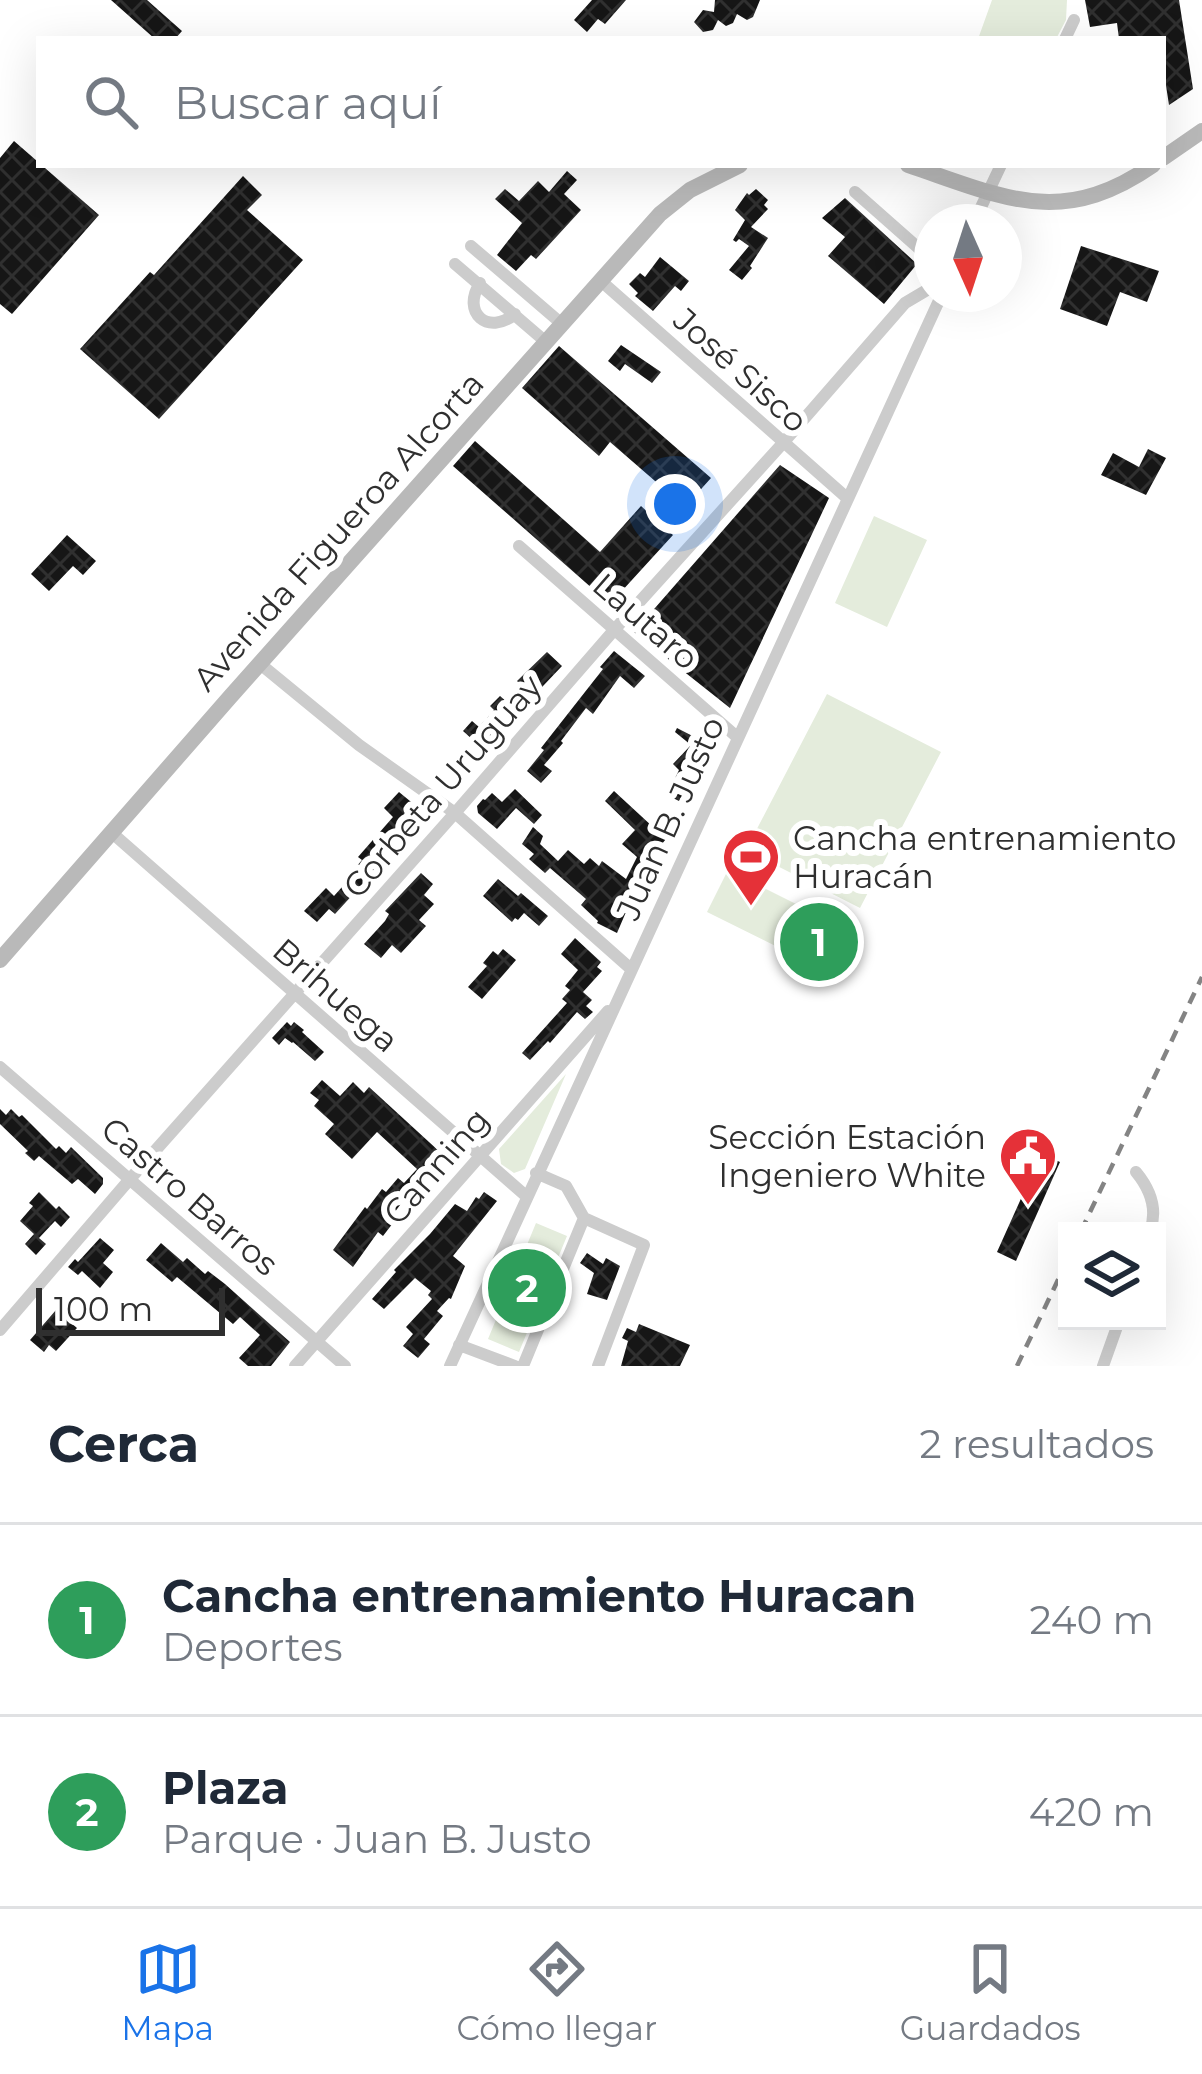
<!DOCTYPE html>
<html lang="es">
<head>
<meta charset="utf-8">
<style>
  body { margin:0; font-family:Montserrat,sans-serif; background:#f6f6f7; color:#1f2937 }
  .controls { position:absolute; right:36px; bottom:36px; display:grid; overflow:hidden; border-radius:0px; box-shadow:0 12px 48px #0002 }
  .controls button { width:108px; height:108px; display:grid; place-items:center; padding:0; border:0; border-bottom:3px solid #e0e1e3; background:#fff; color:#1f2937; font:60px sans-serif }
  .compass { position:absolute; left:914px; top:204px; width:108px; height:108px; border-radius:50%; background:#fff; box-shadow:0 12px 48px #0002; rotate:177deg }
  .scale { position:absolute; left:36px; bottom:30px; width:189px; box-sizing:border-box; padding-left:12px; border:6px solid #2f2f2f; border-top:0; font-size:33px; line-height:42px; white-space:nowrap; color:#2f2f2f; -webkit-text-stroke:9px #fff; paint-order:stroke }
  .you { position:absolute; left:675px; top:504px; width:42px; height:42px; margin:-30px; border:9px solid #fff; border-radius:50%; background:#1a73e8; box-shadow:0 0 0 18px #1a73e833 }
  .badge { display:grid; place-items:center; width:78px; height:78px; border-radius:50%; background:#1a73e8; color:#fff; font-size:39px; font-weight:700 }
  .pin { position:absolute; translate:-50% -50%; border:6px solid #fff; box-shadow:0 3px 12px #0006 }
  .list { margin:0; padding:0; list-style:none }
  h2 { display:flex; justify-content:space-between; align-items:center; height:156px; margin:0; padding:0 48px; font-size:51px }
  h2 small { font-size:39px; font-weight:400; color:#747a83 }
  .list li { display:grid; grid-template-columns:78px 1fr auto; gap:36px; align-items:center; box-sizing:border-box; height:192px; padding:0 48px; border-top:3px solid #e0e1e3 }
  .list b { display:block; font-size:45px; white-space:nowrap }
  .list p { margin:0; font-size:39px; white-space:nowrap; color:#747a83 }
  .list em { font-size:39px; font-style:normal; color:#747a83 }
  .icon { flex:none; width:66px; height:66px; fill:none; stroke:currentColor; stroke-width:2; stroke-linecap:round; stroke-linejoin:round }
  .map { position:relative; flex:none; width:1202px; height:1366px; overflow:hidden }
  .search { position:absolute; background:#fff; box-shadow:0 12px 48px #0002; left:36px; right:36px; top:36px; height:132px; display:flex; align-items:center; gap:30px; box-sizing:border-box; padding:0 42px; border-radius:0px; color:#747a83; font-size:45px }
  .sheet { height:540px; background:#fff }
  nav { display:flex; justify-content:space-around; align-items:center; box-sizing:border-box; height:168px; border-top:3px solid #e0e1e3; background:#fff; font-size:33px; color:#747a83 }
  nav a { display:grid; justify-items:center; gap:6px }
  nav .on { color:#1a73e8 }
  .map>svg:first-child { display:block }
</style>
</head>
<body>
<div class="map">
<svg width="1202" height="1366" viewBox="0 0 1202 1366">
  <defs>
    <pattern id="building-cross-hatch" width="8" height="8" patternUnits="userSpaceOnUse" patternTransform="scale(3)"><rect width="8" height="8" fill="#161616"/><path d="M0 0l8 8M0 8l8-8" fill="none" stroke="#303030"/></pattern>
  </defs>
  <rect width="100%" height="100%" fill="#fff"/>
  <!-- park -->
  <path fill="#e4ecdc" d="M992,0H1067L1066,20L1056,39H978Z
    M874,516L927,540L887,627L835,603Z
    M827,694L941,752L860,908L746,850Z
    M728,870L862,937L842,979L707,912Z
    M566,1074L525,1169L514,1173L501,1164L499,1149Z
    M536,1223L567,1236L519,1352L488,1339Z"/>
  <!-- building -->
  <path fill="url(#building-cross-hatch)" d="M111,0H147L182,31L175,39H155Z
    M592,0H626L605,24L598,19L587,32L574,20Z
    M715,0H760L753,17L747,20L737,14L733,23L726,26L718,20L713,30L703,32L694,22L703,10L714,12Z
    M1085,0H1179L1193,89L1169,105L1163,66V39H1119L1117,23L1090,27Z
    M14,141L99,215L12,314L0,304V158Z
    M567,171L577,180L564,194L581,210L536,259L531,255L516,271L497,255L522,223L495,199L505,189L519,201L538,181L549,192Z
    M243,176L262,195L247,210L303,260L159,419L80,349L150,272L154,275Z
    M756,189L768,200L764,205L768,209L751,227L768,238L750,266L752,268L742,280L729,270L749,246L739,239L736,242L733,240L745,220L735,210L747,193L749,195Z
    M845,198L917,264L884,304L828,256L845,237L822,218Z
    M1081,246L1159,271L1147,302L1120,292L1107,326L1060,309Z
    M660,257L689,281L681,291L675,286L653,311L635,296L638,293L629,284L640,273L645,277Z
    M621,345L661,372L652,383L625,364L620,371L608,361Z
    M559,346L711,478L685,507L610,442L599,456L522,388Z
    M475,441L600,552L641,506L673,535L610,604L453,466Z
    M1148,449L1166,458L1146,495L1101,475L1113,453L1139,467Z
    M780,465L829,498L730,708L634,632Z
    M67,535L96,561L83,575L73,566L49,591L31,574Z
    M614,651L645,676L634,688L620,676L593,714L586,708L561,741L563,743L544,765L552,771L541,783L527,771L544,750L541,748L603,669L600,667Z
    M547,652L562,666L525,705L522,703L504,723L508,727L499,737L496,733L482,748L463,731L472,721L479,727L494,710L490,706L500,696L507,702L521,685L517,681Z
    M677,728L710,745L679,801L667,795L679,770L673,764L691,745L675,732Z
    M515,789L542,815L534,824L516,808L497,829L478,813L477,806L483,799L485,800L492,793L502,802Z
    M614,791L666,839L656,851L658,853L645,873L650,876L644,887L638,884L617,933L597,923L598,921L581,905L586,899L550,868L545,873L529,859L534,854L522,844L533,827L543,836L540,844L558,861L568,850L584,864L590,858L599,866L602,861L626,879L637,857L622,844L635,830L605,801Z
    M399,792L427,815L417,826L413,822L390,848L386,845L373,860L378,865L365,879L370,883L359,894L356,891L335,914L329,909L317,922L304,911L326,888L334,896L358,869L356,867L362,860L358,857L393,817L384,808Z
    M421,873L433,884L424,895L434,904L419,920L426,926L401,953L392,945L381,958L364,944L385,921L389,914L385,911Z
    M498,879L518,896L521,893L548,916L539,926L524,913L518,920L515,918L512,922L483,896Z
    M575,938L601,962L597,967L602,971L583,992L592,1000L586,1006L593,1012L585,1019L577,1012L550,1043L548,1041L530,1060L522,1053L567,1003L562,999L570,990L565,986L578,970L561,954Z
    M503,949L516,960L482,999L468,987L487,966L483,963L493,951L498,955Z
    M287,1022L291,1026L294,1022L304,1030L302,1032L324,1052L315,1061L293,1042L292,1043L285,1038L279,1045L272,1038Z
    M322,1080L340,1096L353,1082L364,1093L369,1087L453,1164L424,1196L420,1192L408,1205L403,1201L389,1220L393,1223L383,1236L378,1232L353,1267L333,1250L365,1207L367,1209L382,1189L386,1192L398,1178L404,1183L417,1169L377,1132L352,1159L325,1134L334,1124L314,1106L319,1100L310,1093Z
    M0,1109L6,1115L11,1109L19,1117L22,1115L56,1149L59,1146L66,1153L71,1147L103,1178V1184L95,1194L78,1179L72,1184L39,1156L34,1161L25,1153L28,1151L0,1124Z
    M1041,1154L1060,1162L1016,1261L997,1252Z
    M39,1192L56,1209L59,1206L70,1217L61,1227L55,1221L39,1238L46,1244L36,1255L25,1244L34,1234L20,1221L33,1206L29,1203Z
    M484,1192L497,1201L453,1256L465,1266L451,1299L449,1298L437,1311L443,1316L424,1339L430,1344L418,1358L403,1346L413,1334L406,1327L432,1299L428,1295L431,1291L415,1278L384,1309L372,1299L396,1272L394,1270L430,1234L455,1204L467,1211L476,1197L479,1199Z
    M100,1238L114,1250L103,1263L113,1272L100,1288L82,1271L78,1275L68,1267L75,1259L78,1262Z
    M161,1243L183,1262L187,1258L205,1274L208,1271L225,1284L290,1342L271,1366H248L239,1358L260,1335L240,1317L233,1324L177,1277L172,1282L146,1260Z
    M587,1253L603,1264L606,1258L620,1266L607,1300L587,1294L594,1273L580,1263Z
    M56,1310L77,1328L56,1351L49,1345L44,1352L30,1340Z
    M639,1324L690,1345L680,1366H621L628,1341L622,1338L627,1328L636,1332Z"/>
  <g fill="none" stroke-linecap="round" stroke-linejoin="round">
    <!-- street -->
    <path stroke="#ccc" stroke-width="12" d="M1065,39L1074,20
      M855,192L932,260
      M974,222L1001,165
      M471,246L562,324
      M455,264L546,342
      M601,281L847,498
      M480,283C461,313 488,336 515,314
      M519,546L737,737
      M259,663L359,745L455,813L631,969
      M111,832L526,1196
      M0,1067L345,1366
      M1136,1172C1150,1189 1158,1209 1150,1231
      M536,1173L566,1186L584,1218L644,1245L598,1366
      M0,1330L130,1179L455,813L615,629L783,443L905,303L932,287
      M459,1345L515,1366
      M295,1366L608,1011
      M450,1366L942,294
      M523,1366L584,1218
      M1103,1366L1119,1321"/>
    <!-- secondary -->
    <path stroke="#b9b9b9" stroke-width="16" d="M1163,158L1202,131
      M908,165C1003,197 1061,229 1153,165
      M0,960L230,697L660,214L690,190L740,165"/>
    <!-- rail -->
    <path stroke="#848484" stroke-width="4.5" stroke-dasharray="12 9" stroke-linecap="butt" d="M1081,1231L1202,977
      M1017,1366L1067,1261"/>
  </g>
  <!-- icons -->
  <defs>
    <g id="stadium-pin" transform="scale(3)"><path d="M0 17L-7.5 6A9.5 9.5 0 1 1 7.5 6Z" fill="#e53138" stroke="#fff"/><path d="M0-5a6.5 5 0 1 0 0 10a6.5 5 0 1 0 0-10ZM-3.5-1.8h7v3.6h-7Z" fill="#fff"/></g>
    <g id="civic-pin" transform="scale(3)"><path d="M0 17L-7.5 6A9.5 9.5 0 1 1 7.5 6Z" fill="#e53138" stroke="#fff"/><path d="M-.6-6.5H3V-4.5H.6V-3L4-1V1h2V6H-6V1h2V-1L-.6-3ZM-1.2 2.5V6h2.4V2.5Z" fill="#fff"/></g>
  </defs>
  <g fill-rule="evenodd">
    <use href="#stadium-pin" x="751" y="857"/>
    <use href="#civic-pin" x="1028" y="1156"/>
  </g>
  <g text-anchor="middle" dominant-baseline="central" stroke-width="12" stroke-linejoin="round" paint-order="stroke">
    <!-- street labels -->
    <g font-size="33" fill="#2f2f2f" stroke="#fff">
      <text transform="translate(741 370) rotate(42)">José Sisco</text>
      <text transform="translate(338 531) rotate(-48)">Avenida Figueroa Alcorta</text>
      <text transform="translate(646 621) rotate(41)">Lautaro</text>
      <text transform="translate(442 786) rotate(-49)">Corbeta Uruguay</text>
      <text transform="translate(670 818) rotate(-66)">Juan B. Justo</text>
      <text transform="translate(336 995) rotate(41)">Brihuega</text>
      <text transform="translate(436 1166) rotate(-49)">Canning</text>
      <text transform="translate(190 1196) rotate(41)">Castro Barros</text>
    </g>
    <!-- poi labels -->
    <g font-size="33" fill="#2f2f2f" stroke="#fff" text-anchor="start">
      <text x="793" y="838">Cancha entrenamiento<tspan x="793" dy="38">Huracán</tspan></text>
      <text x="986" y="1137" text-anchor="end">Sección Estación<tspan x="986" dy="38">Ingeniero White</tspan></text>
    </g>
  </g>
</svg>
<div class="controls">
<button><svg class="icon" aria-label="layers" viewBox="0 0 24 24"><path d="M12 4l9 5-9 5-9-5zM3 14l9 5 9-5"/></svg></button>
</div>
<svg class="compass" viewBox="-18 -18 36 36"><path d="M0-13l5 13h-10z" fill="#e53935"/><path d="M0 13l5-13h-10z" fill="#747a83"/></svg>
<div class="scale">100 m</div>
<div class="you"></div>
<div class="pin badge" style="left:819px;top:942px;background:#2e9e5b">1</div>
<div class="pin badge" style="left:527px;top:1288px;background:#2e9e5b">2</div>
<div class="search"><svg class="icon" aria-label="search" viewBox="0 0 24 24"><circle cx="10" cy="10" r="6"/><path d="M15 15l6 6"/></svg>Buscar aquí</div>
</div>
<section class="sheet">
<h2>Cerca<small>2 resultados</small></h2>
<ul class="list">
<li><span class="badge" style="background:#2e9e5b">1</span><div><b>Cancha entrenamiento Huracan</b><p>Deportes</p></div><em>240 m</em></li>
<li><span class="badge" style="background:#2e9e5b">2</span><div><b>Plaza</b><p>Parque · Juan B. Justo</p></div><em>420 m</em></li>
</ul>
</section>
<nav>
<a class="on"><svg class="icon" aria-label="map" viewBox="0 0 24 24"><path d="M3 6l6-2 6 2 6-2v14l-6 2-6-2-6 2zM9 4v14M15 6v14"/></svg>Mapa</a>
<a><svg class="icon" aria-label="directions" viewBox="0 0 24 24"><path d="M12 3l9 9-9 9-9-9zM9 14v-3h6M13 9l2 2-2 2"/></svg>Cómo llegar</a>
<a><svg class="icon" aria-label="saved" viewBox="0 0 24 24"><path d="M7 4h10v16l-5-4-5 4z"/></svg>Guardados</a>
</nav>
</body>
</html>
